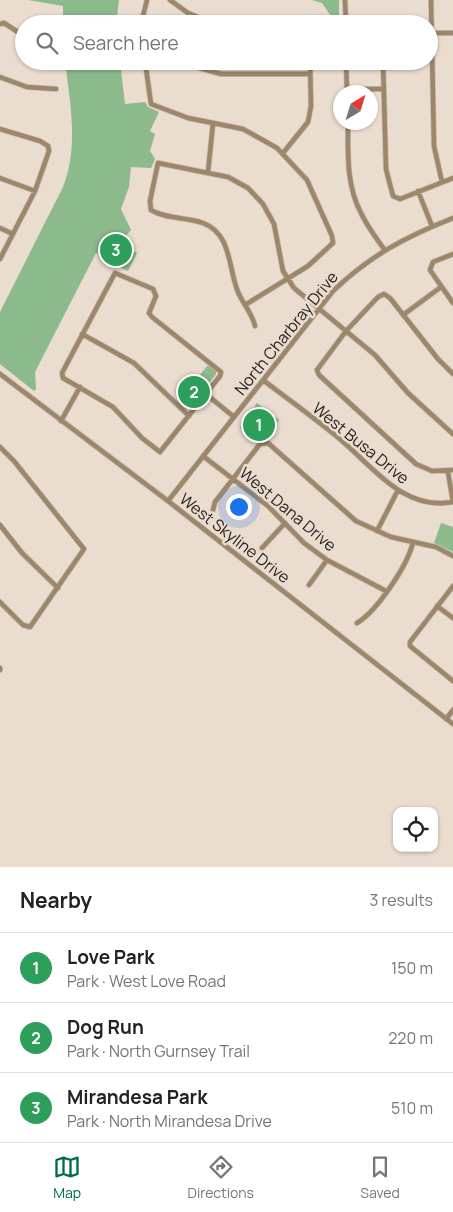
<!DOCTYPE html>
<html lang="en">
<head>
<meta charset="utf-8">
<style>
  body { margin:0; font-family:Manrope,sans-serif; background:#f6f6f6; color:#222 }
  .controls { position:absolute; right:15px; bottom:15px; display:grid; overflow:hidden; border-radius:10px; box-shadow:0 1px 4px #0004 }
  .controls button { width:45px; height:45px; display:grid; place-items:center; padding:0; border:0; border-bottom:1px solid #e0e0e0; background:#fff; color:#222; font:25px sans-serif }
  .compass { position:absolute; left:333px; top:85px; width:45px; height:45px; border-radius:50%; background:#fff; box-shadow:0 1px 4px #0004; rotate:38deg }
  .you { position:absolute; left:238px; top:506px; width:18px; height:18px; margin:-12px; border:4px solid #fff; border-radius:50%; background:#1a73e8; box-shadow:0 0 0 8px #1a73e833 }
  .badge { display:grid; place-items:center; width:32px; height:32px; border-radius:50%; background:#006c44; color:#fff; font-size:16px; font-weight:700 }
  .pin { position:absolute; translate:-50% -50%; border:2px solid #fff; box-shadow:0 1px 5px #0006 }
  .list { margin:0; padding:0; list-style:none }
  h2 { display:flex; justify-content:space-between; align-items:center; height:65px; margin:0; padding:0 20px; font-size:21px }
  h2 small { font-size:16px; font-weight:400; color:#767676 }
  .list li { display:grid; grid-template-columns:32px 1fr auto; gap:15px; align-items:center; box-sizing:border-box; height:70px; padding:0 20px; border-top:1px solid #e0e0e0 }
  .list b { display:block; font-size:19px; white-space:nowrap }
  .list p { margin:0; font-size:16px; white-space:nowrap; color:#767676 }
  .list em { font-size:16px; font-style:normal; color:#767676 }
  .icon { flex:none; width:28px; height:28px; fill:none; stroke:currentColor; stroke-width:2; stroke-linecap:round; stroke-linejoin:round }
  .map { position:relative; flex:none; width:453px; height:867px; overflow:hidden }
  .search { position:absolute; background:#fff; box-shadow:0 1px 4px #0004; left:15px; right:15px; top:15px; height:55px; display:flex; align-items:center; gap:12px; box-sizing:border-box; padding:0 18px; border-radius:28px; color:#767676; font-size:19px }
  .sheet { height:275px; background:#fff }
  nav { display:flex; justify-content:space-around; align-items:center; box-sizing:border-box; height:70px; border-top:1px solid #e0e0e0; background:#fff; font-size:14px; color:#767676 }
  nav a { display:grid; justify-items:center; gap:2px }
  nav .on { color:#006c44 }
  .map>svg:first-child { display:block }
</style>
</head>
<body>
<div class="map">
<svg width="453" height="867" viewBox="0 0 453 867">
  <rect width="100%" height="100%" fill="#eadccf"/>
  <!-- green -->
  <path fill="#8cba8d" d="M28,0H119L116,24H63V6Z
    M312,0H339V19H333L322,3Z
    M65,61H120L125,104L145,102L148,107L159,112L150,131L155,134L150,151L155,159L151,168L131,167L129,187L121,209L131,230L121,242L137,253L128,271C116,266 108,258 96,253L35,372L36,389L34,391L0,364V312L63,187C79,146 70,104 65,61Z
    M208,365L216,371V374L190,408L186,409L178,401Z
    M257,403L279,420L266,437H261L256,440L240,428Z
    M441,523L453,527V552L434,543Z"/>
  <g fill="none" stroke-linecap="round" stroke-linejoin="round">
    <!-- minor casing -->
    <g stroke="#c7bbaf" stroke-width="6">
      <path id="minor" d="M170,0L188,13L215,24
        M345,0L346,24
        M431,0L434,146L442,182
        M0,24L4,23L24,36
        M141,24L147,0
        M431,33H453
        M145,61L151,104L188,118L243,129L277,148L307,180L332,236L333,243L308,266L245,305
        M175,61L221,74H310
        M346,61L347,92
        M383,61L386,169L393,196L400,199L453,178
        M0,77L27,87L56,89
        M347,89H383
        M348,122C348,153 346,185 361,213C367,226 376,238 384,249
        M0,129L40,141L48,146L49,151L35,191L0,259
        M283,153L308,122L311,106L310,61
        M208,172L213,123
        M0,178L35,191
        M418,191L432,226
        M0,228L13,234
        M453,254L433,262L430,270L453,303
        M115,273L153,289L156,296L149,313L152,317L221,372L220,376L160,452L142,438L113,407L63,378L62,373Z
        M403,315L441,287
        M255,326C252,313 243,304 238,292C228,268 232,234 203,223C186,217 165,219 151,210L150,201L158,163L228,177L248,188L263,204L274,224L283,271L294,288L375,355L408,393L453,434
        M82,334L134,363L189,416
        M0,374L168,501L453,724
        M453,374L438,359L390,298L384,294L378,297L346,331L317,370L319,375L416,464L432,471L453,470
        M263,380C289,400 316,419 341,440C374,468 404,511 453,502
        M206,394L234,417
        M61,421L80,387
        M0,447L14,461L84,549L30,627L23,625L0,602
        M203,456L268,506L304,543L327,560L386,591
        M448,472L453,502
        M168,501L333,291C371,255 405,237 453,218
        M213,510L215,502L260,444L268,443L356,521L391,537L436,547L453,556
        M0,525L22,553L58,588
        M377,531L398,490
        M262,548L285,523
        M309,585L327,560
        M453,586L410,642V646L453,681
        M437,606L453,618
        M357,623C377,611 408,565 413,542
        M0,668V670
        M446,719L453,710"/>
    </g>
    <!-- minor -->
    <use href="#minor" stroke="#9d876b" stroke-width="4.5"/>
  </g>
  <g text-anchor="middle" dominant-baseline="central" stroke-width="5" stroke-linejoin="round" paint-order="stroke">
    <!-- street labels -->
    <g font-size="16" fill="#29241f" stroke="#eadccf">
      <text transform="translate(286 333) rotate(-51)">North Charbray Drive</text>
      <text transform="translate(361 443) rotate(39)">West Busa Drive</text>
      <text transform="translate(288 509) rotate(40)">West Dana Drive</text>
      <text transform="translate(235 538) rotate(38)">West Skyline Drive</text>
    </g>
  </g>
</svg>
<div class="controls">
<button><svg class="icon" aria-label="locate" viewBox="0 0 24 24"><circle cx="12" cy="12" r="6"/><path d="M12 2v4M12 18v4M2 12h4M18 12h4"/></svg></button>
</div>
<svg class="compass" viewBox="-18 -18 36 36"><path d="M0-13l5 13h-10z" fill="#e53935"/><path d="M0 13l5-13h-10z" fill="#767676"/></svg>
<div class="you"></div>
<div class="pin badge" style="left:259px;top:425px;background:#2e9e5b">1</div>
<div class="pin badge" style="left:194px;top:392px;background:#2e9e5b">2</div>
<div class="pin badge" style="left:116px;top:250px;background:#2e9e5b">3</div>
<div class="search"><svg class="icon" aria-label="search" viewBox="0 0 24 24"><circle cx="10" cy="10" r="6"/><path d="M15 15l6 6"/></svg>Search here</div>
</div>
<section class="sheet">
<h2>Nearby<small>3 results</small></h2>
<ul class="list">
<li><span class="badge" style="background:#2e9e5b">1</span><div><b>Love Park</b><p>Park · West Love Road</p></div><em>150 m</em></li>
<li><span class="badge" style="background:#2e9e5b">2</span><div><b>Dog Run</b><p>Park · North Gurnsey Trail</p></div><em>220 m</em></li>
<li><span class="badge" style="background:#2e9e5b">3</span><div><b>Mirandesa Park</b><p>Park · North Mirandesa Drive</p></div><em>510 m</em></li>
</ul>
</section>
<nav>
<a class="on"><svg class="icon" aria-label="map" viewBox="0 0 24 24"><path d="M3 6l6-2 6 2 6-2v14l-6 2-6-2-6 2zM9 4v14M15 6v14"/></svg>Map</a>
<a><svg class="icon" aria-label="directions" viewBox="0 0 24 24"><path d="M12 3l9 9-9 9-9-9zM9 14v-3h6M13 9l2 2-2 2"/></svg>Directions</a>
<a><svg class="icon" aria-label="saved" viewBox="0 0 24 24"><path d="M7 4h10v16l-5-4-5 4z"/></svg>Saved</a>
</nav>
</body>
</html>
